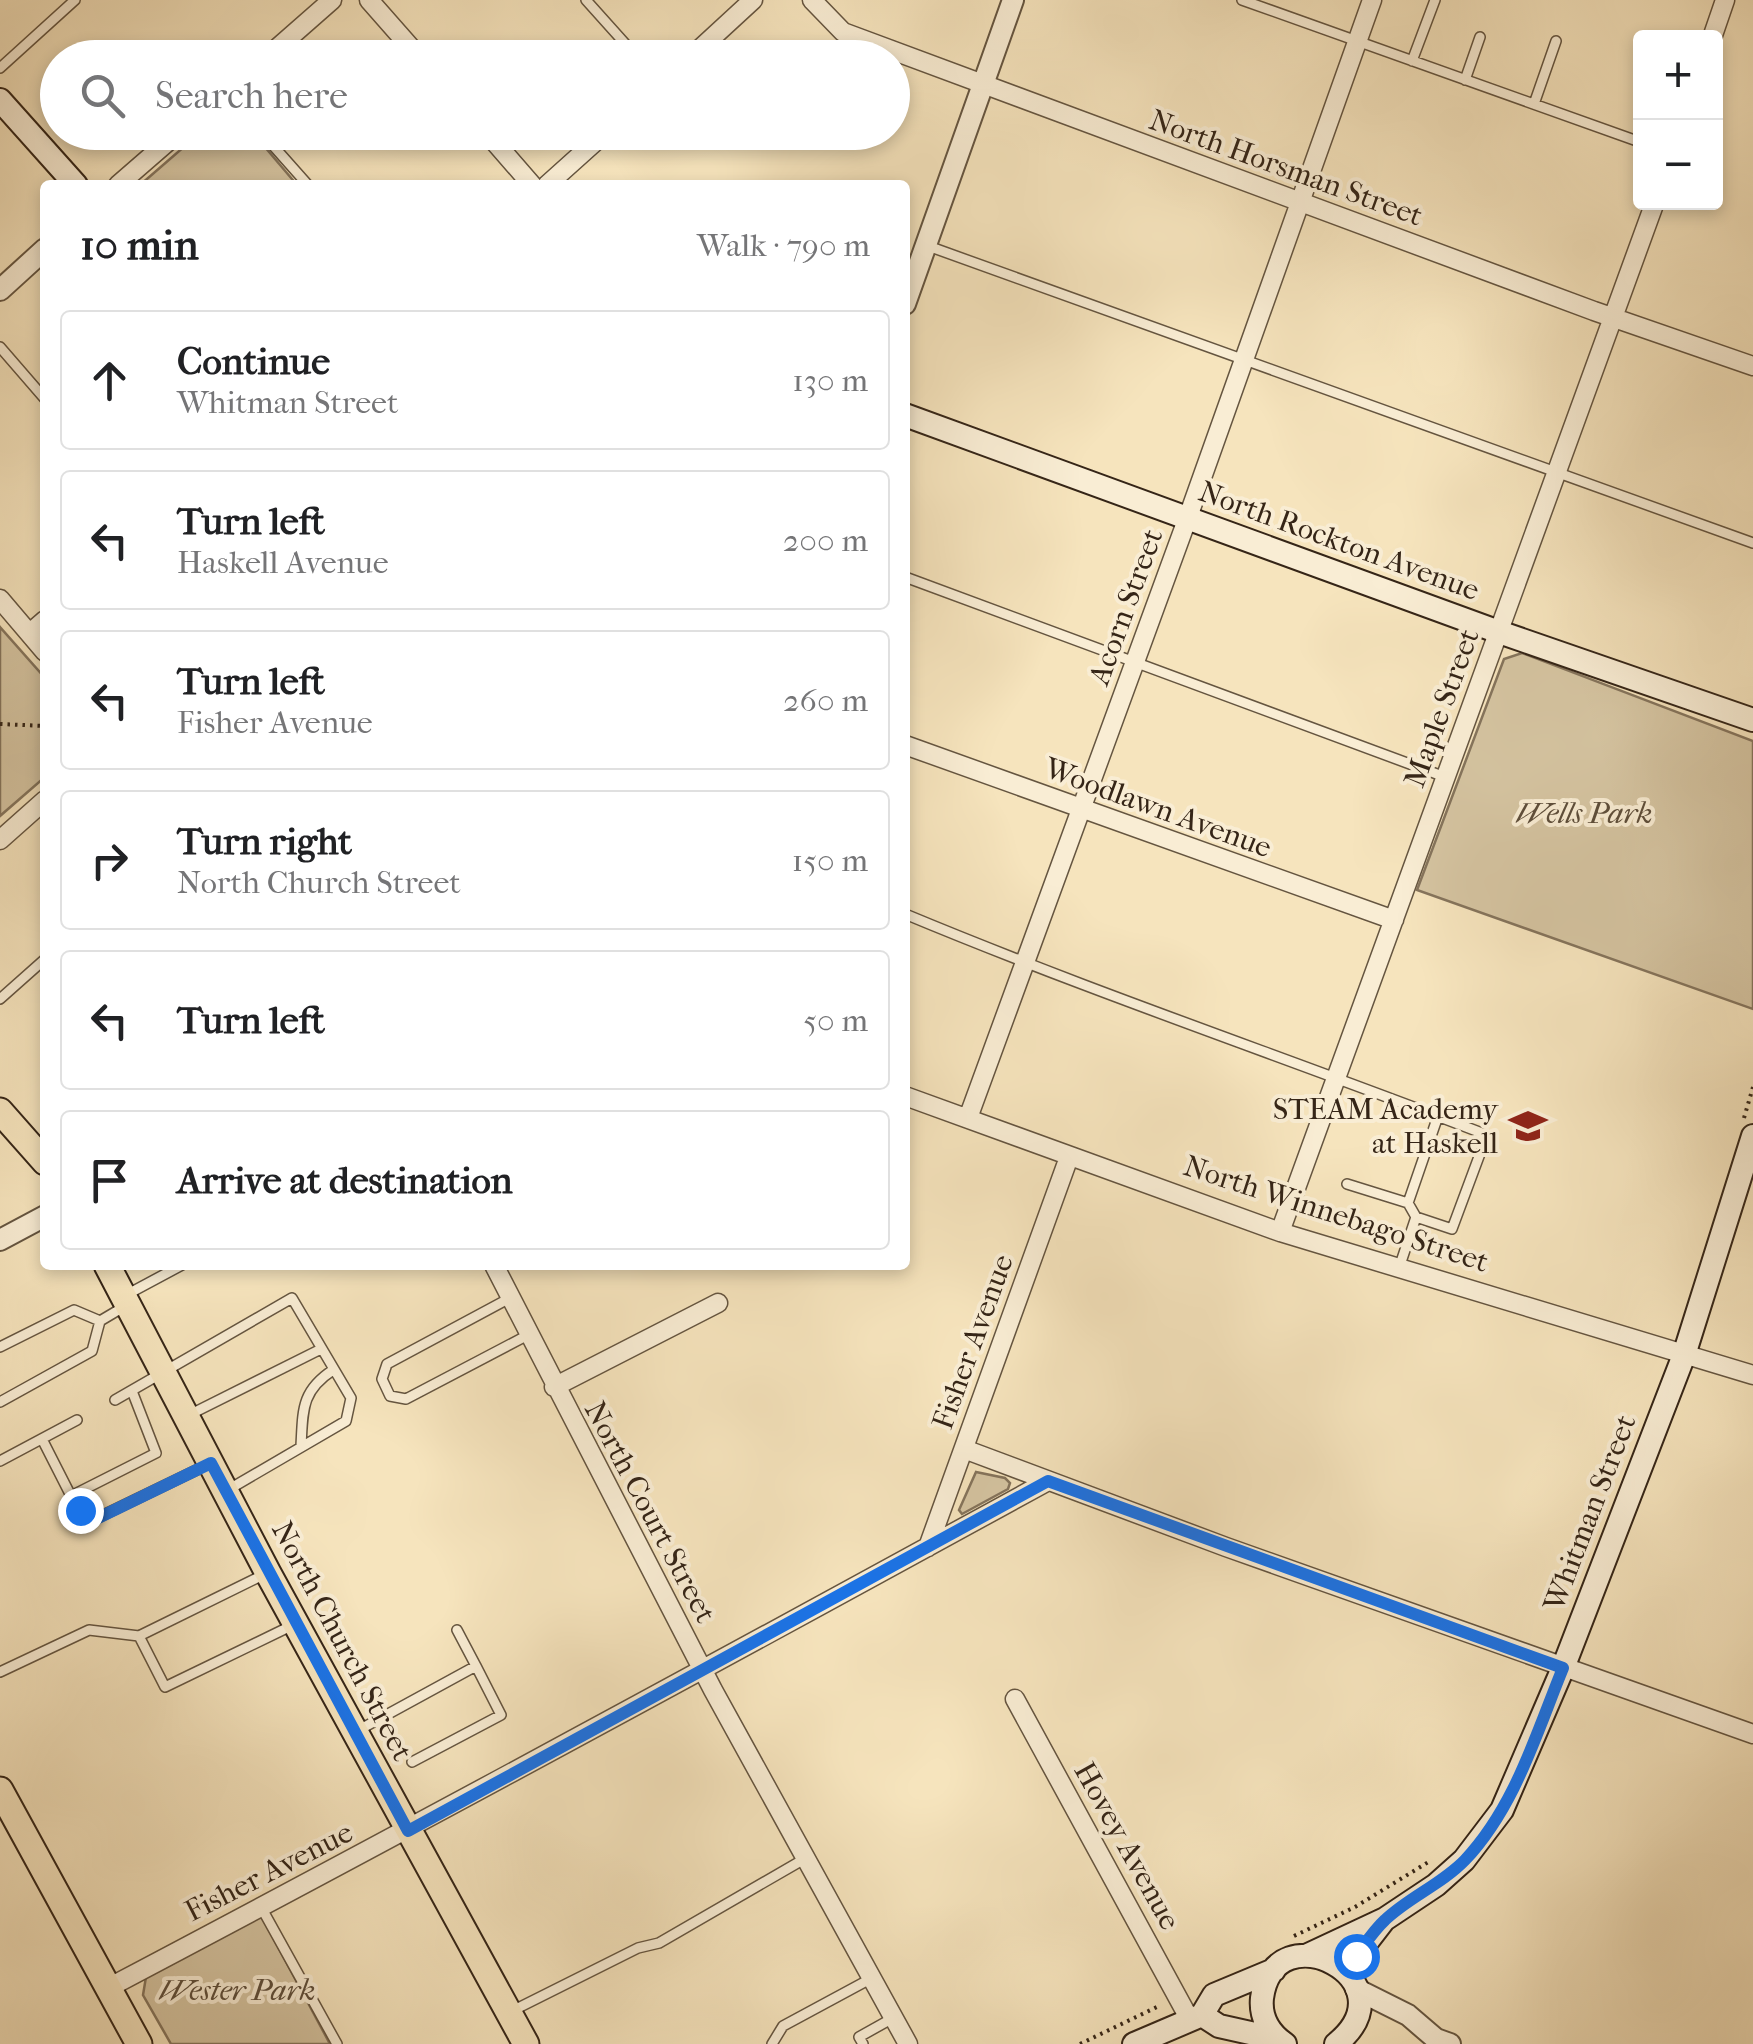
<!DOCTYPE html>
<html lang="en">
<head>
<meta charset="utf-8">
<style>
  body { margin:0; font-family:"IM FELL French Canon",serif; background:#f2f2f2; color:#202124 }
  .controls { position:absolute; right:30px; top:30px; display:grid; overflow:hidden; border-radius:10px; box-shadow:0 5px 15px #0003 }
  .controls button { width:90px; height:90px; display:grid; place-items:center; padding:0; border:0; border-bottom:2px solid #e0e0e0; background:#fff; color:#202124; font:50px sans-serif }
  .stop { position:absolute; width:30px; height:30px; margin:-22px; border:8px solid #1a73e8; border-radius:50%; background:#fff }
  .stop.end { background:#1a73e8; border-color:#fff; box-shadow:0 2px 10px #0008 }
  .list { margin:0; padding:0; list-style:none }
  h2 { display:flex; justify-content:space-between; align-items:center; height:130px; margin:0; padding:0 40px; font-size:42px }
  h2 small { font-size:32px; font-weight:400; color:#757577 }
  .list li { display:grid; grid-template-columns:65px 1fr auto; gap:30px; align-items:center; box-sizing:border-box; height:140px; margin:0 20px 20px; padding:0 20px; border:2px solid #e0e0e0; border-radius:10px }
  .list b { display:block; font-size:38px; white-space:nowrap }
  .list p { margin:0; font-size:32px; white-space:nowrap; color:#757577 }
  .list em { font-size:32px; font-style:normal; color:#757577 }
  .icon { flex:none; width:55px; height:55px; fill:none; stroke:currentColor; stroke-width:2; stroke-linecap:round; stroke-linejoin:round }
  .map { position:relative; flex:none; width:1753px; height:2044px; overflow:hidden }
  .search { position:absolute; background:#fff; box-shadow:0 5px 15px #0003; left:40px; top:40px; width:870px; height:110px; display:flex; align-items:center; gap:25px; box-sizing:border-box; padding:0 35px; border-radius:55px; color:#757577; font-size:38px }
  .panel { position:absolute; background:#fff; box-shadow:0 5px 15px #0003; left:40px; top:180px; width:870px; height:1090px; border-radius:10px }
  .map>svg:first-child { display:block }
</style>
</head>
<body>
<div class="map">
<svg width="1753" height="2044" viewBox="0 0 1753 2044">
  <rect width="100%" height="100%" fill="#f6e4bd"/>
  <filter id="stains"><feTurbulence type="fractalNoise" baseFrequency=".002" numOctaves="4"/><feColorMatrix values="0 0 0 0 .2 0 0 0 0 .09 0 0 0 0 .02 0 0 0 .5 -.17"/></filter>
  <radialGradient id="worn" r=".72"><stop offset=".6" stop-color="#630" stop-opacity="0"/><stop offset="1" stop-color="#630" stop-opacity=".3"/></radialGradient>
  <!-- green -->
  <path fill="#d5c4a1" stroke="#85745c" stroke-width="2.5" d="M201,132L253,133L297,185H140Z
    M0,627L45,678V777L0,816Z
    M1522,653L1753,741V1009L1417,890L1504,659Z
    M976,1472L1005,1478L1010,1483L1008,1489L962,1514L959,1510Z
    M261,1915L330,2044H171L143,1995L146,1977Z"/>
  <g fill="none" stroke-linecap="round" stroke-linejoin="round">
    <!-- service casing -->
    <g stroke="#655540" stroke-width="12">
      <path id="service" d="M586,0L638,58
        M1242,0L1640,142
        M1412,61L1435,0
        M0,68L75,0
        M1465,80L1480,37
        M1534,104L1556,41
        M261,132L308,185
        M928,246L1753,543
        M0,347L45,399
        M905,577L1445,777
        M905,914C1097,994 1293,1060 1487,1135L1452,1229L1416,1217L1399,1268
        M0,999L45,959
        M1347,1184L1408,1203
        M1416,1217L1408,1203L1438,1116
        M126,1295L182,1265
        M510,1298L387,1364L382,1379L390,1396L406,1399L528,1335
        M0,1347L74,1310L100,1321
        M115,1400L292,1298L351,1398L346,1421L226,1491
        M0,1402L92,1351L100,1321L127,1305
        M189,1415L321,1349
        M42,1439L71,1496L91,1521L209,1464
        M301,1446C303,1410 301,1391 333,1370
        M0,1461L77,1420
        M71,1496L156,1453L132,1391
        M265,1574L139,1636L165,1687L293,1625
        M457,1630L476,1666
        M0,1672L89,1630L139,1636
        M357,1731L476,1666L501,1715L412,1762
        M261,1907L337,2044
        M512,2011L638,1948L659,1943L806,1858
        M772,2044L783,2026L872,1978
        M863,2044L859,2037L893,2018"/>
    </g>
    <!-- minor casing -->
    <g stroke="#655540" stroke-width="21">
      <path id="minor" d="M369,0L420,58
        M812,0L843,32L1594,311L1753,366
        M1712,38L1725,0
        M266,58L332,0
        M690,58L753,0
        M486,132L532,185
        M118,185L179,132
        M547,185L606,132
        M0,599L45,652
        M30,633L45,620
        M905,745L1394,920
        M0,840L45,800
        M905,1096L1280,1232L1753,1375
        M968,1118L1188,517L1372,0
        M1280,1232L1655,202
        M494,1265L713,1690L908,2044
        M554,1387L718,1303
        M964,1449L1226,1547L1753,1734
        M928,1547L1069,1157
        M1015,1699L1190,2020
        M108,1988C423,1822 736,1652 1048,1481"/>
    </g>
    <!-- tertiary casing -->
    <g stroke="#655540" stroke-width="24">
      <path id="tertiary" d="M0,290L45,249
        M905,304L1013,0
        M0,1240L45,1216
        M1356,1989L1408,2015L1436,2039L1450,2044"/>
    </g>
    <!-- secondary casing -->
    <g stroke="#352517" stroke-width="26">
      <path id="secondary" d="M0,100L76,185
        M905,415L1499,632L1753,720
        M1308,1955L1385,1919L1436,1885L1464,1860L1502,1810L1563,1668L1684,1355L1753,1136
        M1351,1977L1356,1956L1383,1921
        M1202,2015L1219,2026L1277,2039
        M1134,2044L1202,2015L1214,1995L1274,1970
        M1285,2044C1269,2033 1260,2017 1262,1998C1274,1908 1415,1980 1336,2044"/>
    </g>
    <!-- primary casing -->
    <g stroke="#352517" stroke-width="29">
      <path id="primary" d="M0,1111L45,1162
        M107,1265L268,1573L526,2044
        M0,1790L139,2044"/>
    </g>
    <!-- path -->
    <path stroke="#352517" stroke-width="4" stroke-dasharray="2.5 5" stroke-linecap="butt" d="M0,724L45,726
      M1744,1118L1753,1087
      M1294,1936L1355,1907L1430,1861
      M1080,2044L1161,2005"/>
    <!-- service -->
    <use href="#service" stroke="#f9edd4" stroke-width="9"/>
    <!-- minor -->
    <use href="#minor" stroke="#f9edd4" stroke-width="18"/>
    <!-- tertiary -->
    <use href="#tertiary" stroke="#f9edd4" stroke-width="20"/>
    <!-- secondary -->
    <use href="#secondary" stroke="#f9edd4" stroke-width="22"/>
    <!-- primary -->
    <use href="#primary" stroke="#f6e4bd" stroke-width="25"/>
  </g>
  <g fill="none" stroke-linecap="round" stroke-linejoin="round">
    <!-- route -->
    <path stroke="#1a73e8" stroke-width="12" d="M80,1510L92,1521L211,1463L408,1831L1048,1481L1563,1668C1536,1734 1515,1807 1465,1860C1442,1884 1409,1897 1385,1920C1374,1930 1365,1944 1356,1956"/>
  </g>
  <!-- icons -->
  <defs>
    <g id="school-bare" transform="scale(3)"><path d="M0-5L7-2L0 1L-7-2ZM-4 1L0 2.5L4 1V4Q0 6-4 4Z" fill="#8f2418" stroke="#f9edd4" stroke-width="2.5" paint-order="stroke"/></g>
  </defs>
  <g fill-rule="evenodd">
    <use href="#school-bare" x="1528" y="1126"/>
  </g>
  <g text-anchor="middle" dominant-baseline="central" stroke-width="8" stroke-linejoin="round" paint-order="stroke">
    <!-- street labels -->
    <g font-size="30" fill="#352517" stroke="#f9edd4">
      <text transform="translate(1286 168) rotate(20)">North Horsman Street</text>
      <text transform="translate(1339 541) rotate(20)">North Rockton Avenue</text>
      <text transform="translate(1126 607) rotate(-70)">Acorn Street</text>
      <text transform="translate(1442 708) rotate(-70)">Maple Street</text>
      <text transform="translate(1158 808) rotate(20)">Woodlawn Avenue</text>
      <text transform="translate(1336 1214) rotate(18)">North Winnebago Street</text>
      <text transform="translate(973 1342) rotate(-70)">Fisher Avenue</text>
      <text transform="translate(650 1512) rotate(62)">North Court Street</text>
      <text transform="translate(1590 1513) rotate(-69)">Whitman Street</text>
      <text transform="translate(342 1641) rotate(62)">North Church Street</text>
      <text transform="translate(1127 1846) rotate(61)">Hovey Avenue</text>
      <text transform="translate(269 1872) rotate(-27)">Fisher Avenue</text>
    </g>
    <!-- park labels -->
    <g font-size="30" font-style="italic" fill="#5d4d3a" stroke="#f9edd4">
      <text x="1584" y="813">Wells Park</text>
      <text x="237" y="1990">Wester Park</text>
    </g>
    <!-- poi labels -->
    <g font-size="30" fill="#352517" stroke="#f9edd4" text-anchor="end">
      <text x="1498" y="1109">STEAM Academy<tspan x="1498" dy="34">at Haskell</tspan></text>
    </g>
  </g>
  <rect width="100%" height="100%" filter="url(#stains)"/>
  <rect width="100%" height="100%" fill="url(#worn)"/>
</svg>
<div class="controls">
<button>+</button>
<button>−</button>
</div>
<div class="stop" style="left:1356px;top:1956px"></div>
<div class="stop end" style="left:80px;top:1510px"></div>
<div class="search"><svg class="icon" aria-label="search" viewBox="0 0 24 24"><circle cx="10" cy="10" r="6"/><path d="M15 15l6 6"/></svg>Search here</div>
<section class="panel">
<h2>10 min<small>Walk · 790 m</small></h2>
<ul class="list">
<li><svg class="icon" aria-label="ahead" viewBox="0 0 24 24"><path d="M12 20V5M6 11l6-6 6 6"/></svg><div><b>Continue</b><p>Whitman Street</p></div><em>130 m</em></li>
<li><svg class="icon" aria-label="left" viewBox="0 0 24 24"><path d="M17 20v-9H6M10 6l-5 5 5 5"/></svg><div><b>Turn left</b><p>Haskell Avenue</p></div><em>200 m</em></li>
<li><svg class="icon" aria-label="left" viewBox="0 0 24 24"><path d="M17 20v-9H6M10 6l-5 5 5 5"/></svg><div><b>Turn left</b><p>Fisher Avenue</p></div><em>260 m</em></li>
<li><svg class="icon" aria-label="right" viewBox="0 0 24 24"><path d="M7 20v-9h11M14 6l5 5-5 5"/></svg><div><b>Turn right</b><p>North Church Street</p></div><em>150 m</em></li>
<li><svg class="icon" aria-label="left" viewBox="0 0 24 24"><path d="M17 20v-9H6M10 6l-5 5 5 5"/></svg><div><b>Turn left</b></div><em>50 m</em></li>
<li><svg class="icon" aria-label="arrive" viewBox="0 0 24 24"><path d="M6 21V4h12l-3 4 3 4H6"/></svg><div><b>Arrive at destination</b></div></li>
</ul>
</section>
</div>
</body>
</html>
